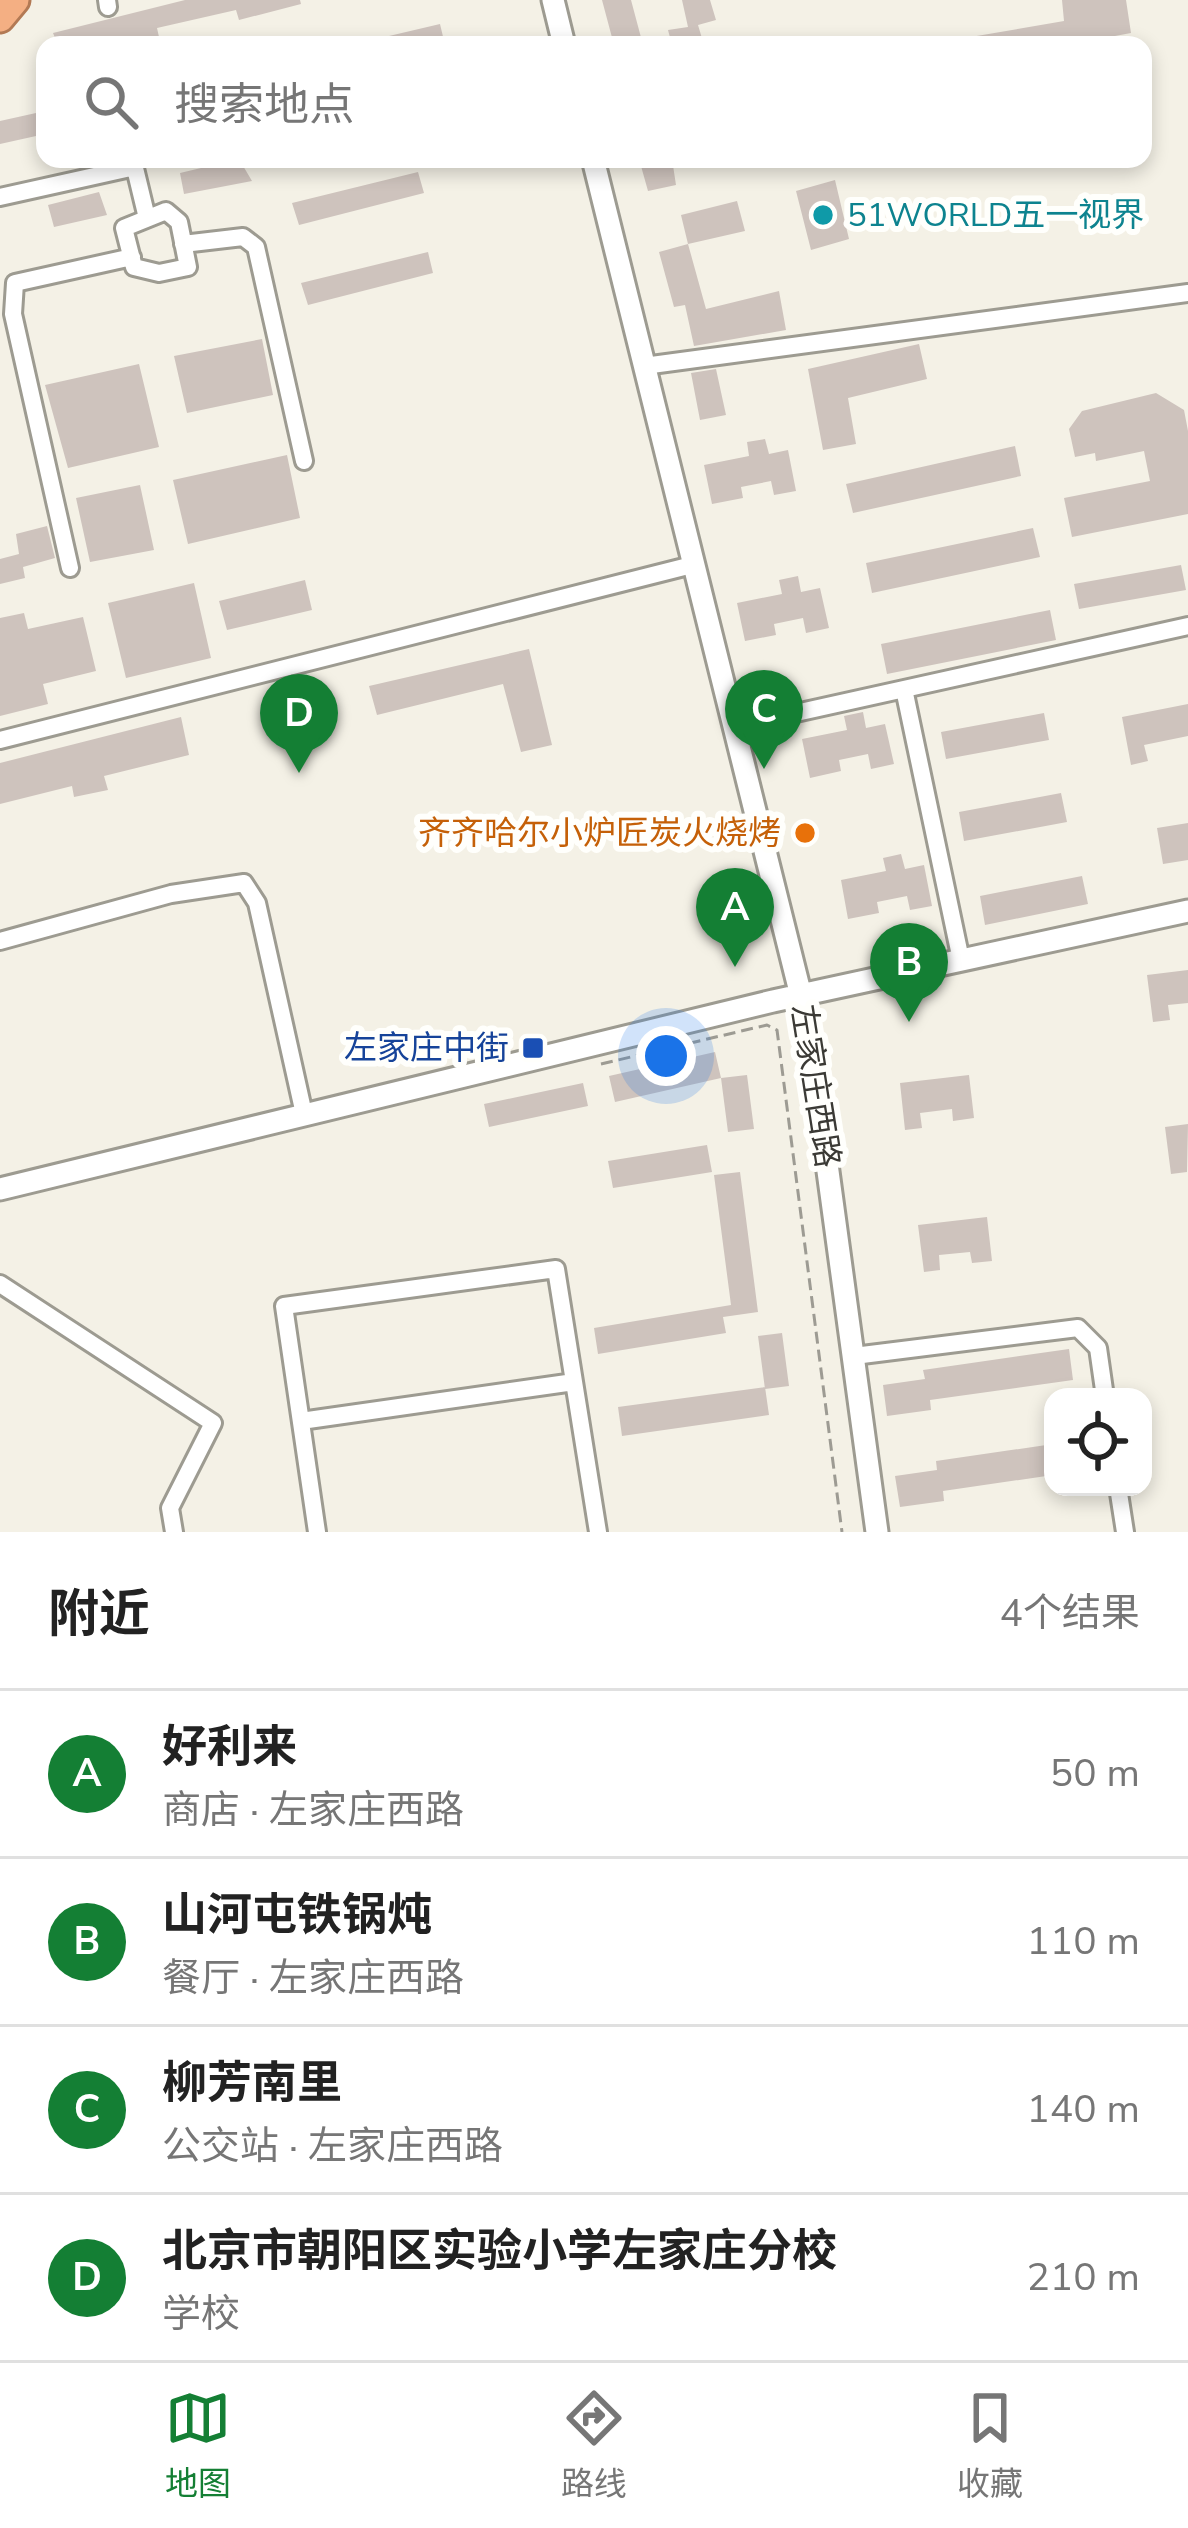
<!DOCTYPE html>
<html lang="zh">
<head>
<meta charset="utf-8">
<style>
  body { margin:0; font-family:"Nunito Sans","Noto Sans SC",sans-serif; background:#f6f6f6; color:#222 }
  .controls { position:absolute; right:36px; bottom:36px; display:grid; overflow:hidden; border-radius:24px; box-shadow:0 6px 18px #0003 }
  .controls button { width:108px; height:108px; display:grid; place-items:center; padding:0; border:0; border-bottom:3px solid #e0e0e0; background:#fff; color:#222; font:60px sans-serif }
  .you { position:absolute; left:666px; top:1056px; width:42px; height:42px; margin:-30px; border:9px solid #fff; border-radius:50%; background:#1a73e8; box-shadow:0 0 0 18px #1a73e833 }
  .badge { display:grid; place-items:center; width:78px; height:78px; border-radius:50%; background:#147f34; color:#fff; font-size:39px; font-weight:700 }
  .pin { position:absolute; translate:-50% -99px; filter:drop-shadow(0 3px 6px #0008) }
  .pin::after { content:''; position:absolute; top:63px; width:42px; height:36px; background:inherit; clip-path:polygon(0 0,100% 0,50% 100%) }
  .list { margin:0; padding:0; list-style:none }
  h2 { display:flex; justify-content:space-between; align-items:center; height:156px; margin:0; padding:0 48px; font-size:51px }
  h2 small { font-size:39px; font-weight:400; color:#767676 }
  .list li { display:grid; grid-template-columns:78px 1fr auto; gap:36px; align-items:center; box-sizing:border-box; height:168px; padding:0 48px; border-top:3px solid #e0e0e0 }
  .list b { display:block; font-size:45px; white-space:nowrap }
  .list p { margin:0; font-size:39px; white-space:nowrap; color:#767676 }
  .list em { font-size:39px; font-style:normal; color:#767676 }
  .icon { flex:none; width:66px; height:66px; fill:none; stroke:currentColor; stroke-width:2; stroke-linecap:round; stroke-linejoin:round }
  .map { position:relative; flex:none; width:1188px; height:1532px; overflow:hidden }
  .search { position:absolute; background:#fff; box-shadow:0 6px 18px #0003; left:36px; right:36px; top:36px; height:132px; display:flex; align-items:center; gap:30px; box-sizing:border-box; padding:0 42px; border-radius:24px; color:#767676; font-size:45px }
  .sheet { height:828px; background:#fff }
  nav { display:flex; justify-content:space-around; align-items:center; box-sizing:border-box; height:168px; border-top:3px solid #e0e0e0; background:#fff; font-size:33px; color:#767676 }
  nav a { display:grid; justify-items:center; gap:6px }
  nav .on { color:#147f34 }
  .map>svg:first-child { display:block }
</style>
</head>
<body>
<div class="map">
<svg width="1188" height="1532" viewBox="0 0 1188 1532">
  <rect width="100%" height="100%" fill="#f4f1e6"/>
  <!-- building -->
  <path fill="#cec3bd" d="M185,0H300L301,4L239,20L236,10L157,28L159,37L122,45H58L53,33Z
    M602,0H631L643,45H614Z
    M682,0H710L716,20L698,25L704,45H672L668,30L688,27Z
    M1062,0H1126L1131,33L1067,45H960L959,39L1064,21Z
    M440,24L445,45H372V40Z
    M45,111V134L0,144V121Z
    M239,159L252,181L184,194L180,173Z
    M664,159H672L676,185L648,191L641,166Z
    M418,172L424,193L299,225L292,203Z
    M835,180L849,239L811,250L796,191Z
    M99,192L107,215L54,227L48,205Z
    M737,201L745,231L688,244L681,215Z
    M688,244L706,309L779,291L786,330L694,346L685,305L674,307L659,252Z
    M428,252L433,273L308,305L301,283Z
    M262,339L273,395L187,413L174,356Z
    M919,344L927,379L848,398L856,444L823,450L808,369Z
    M139,364L159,447L68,468L45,385Z
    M716,369L726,415L700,420L691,373Z
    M1156,393L1184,410L1188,431V514L1072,537L1064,498L1150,481L1144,451L1096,461L1095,453L1075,457L1069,429L1082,411Z
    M765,439L769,454L788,450L796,491L774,495L771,481L741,487L743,498L712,504L704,465L749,456L747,442Z
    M1015,446L1021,476L853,513L846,484Z
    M287,455L300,518L188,544L173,480Z
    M140,485L154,550L90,562L76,498Z
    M47,526L55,558L23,567L25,578L0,584V559L19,554L16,534Z
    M1033,528L1040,557L872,593L866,563Z
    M1181,565L1186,590L1079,609L1074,584Z
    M798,576L801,592L820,588L829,628L806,633L803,618L774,624L776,635L745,641L737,603L782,594L779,580Z
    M305,580L312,610L227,630L219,601Z
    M194,583L211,658L126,678L108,603Z
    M1050,610L1056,640L887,674L881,644Z
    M24,613L28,629L83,617L96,671L43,684L48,704L0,716V618Z
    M529,649L552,745L521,752L503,684L377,715L369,686Z
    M1188,704V736L1144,745L1148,761L1131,765L1122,717Z
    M863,712L866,728L885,724L894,764L871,769L868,754L839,760L841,771L810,778L802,739L847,730L844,716Z
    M1044,713L1049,740L946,759L941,732Z
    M181,717L189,755L104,776L108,790L74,797L72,786L0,804V763Z
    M1061,793L1067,822L964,841L959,812Z
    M1188,823V860L1163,864L1157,828Z
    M901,854L905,869L924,865L932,906L910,910L907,896L877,902L879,913L848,919L841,880L886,871L883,858Z
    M1082,876L1088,904L985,925L980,896Z
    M1188,970V1003L1168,1005L1170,1020L1153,1022L1147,975Z
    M715,1052L721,1078L615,1102L609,1076Z
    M747,1075L754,1129L728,1132L721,1078Z
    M969,1075L974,1118L953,1121L952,1109L920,1113L922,1128L905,1130L900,1083Z
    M583,1083L588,1106L489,1127L484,1104Z
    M1188,1124L1187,1172L1171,1174L1165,1127Z
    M707,1145L712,1172L613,1188L608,1161Z
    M740,1172L758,1312L723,1317L726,1333L598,1354L594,1328L731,1305L714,1175Z
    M987,1217L992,1261L972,1263L970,1252L939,1255L940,1270L924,1272L918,1225Z
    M782,1333L789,1386L765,1389L758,1336Z
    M1069,1349L1073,1380L930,1400L931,1410L887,1416L883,1385L925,1379L923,1370Z
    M765,1387L769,1415L622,1436L618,1407Z
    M1053,1444V1475L943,1491L944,1501L900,1507L895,1476L937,1470L936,1461Z"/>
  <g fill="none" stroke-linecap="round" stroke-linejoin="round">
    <!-- minor casing -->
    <g stroke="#9d9b91" stroke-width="22">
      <path id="minor" d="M107,0L108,7
        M133,160L147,218
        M0,197L135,167
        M166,211L179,222L188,267L159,273L134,267L124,228Z
        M183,244L243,237L256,247L304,461
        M644,366L1188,293
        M70,568L13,314L15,283L132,257
        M904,689L961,960
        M733,727L1188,626
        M0,740L692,565
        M0,941L171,894L244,883L257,903L304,1114
        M0,1284L213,1423L170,1508L174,1532
        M854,1356L1078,1328L1098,1348L1105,1397
        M301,1421L574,1382
        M1118,1487L1125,1532
        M317,1532L284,1306L556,1269L598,1532"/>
    </g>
    <!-- tertiary casing -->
    <g stroke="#9d9b91" stroke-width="27">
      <path id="tertiary" d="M553,0L564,45
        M593,159L808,1024L877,1532
        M0,1189L773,1001L1188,911"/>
    </g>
    <!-- trunk casing -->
    <g stroke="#b27954" stroke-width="33">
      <path id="trunk" d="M0,18L15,0"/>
    </g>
    <!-- path -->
    <path stroke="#9d9b93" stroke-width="3" stroke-dasharray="12 6" stroke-linecap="butt" d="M601,1064L767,1025L777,1030L842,1532"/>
    <!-- minor -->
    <use href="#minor" stroke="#fff" stroke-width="16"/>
    <!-- tertiary -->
    <use href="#tertiary" stroke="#fff" stroke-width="21"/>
    <!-- trunk -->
    <use href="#trunk" stroke="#f4af83" stroke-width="27"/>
  </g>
  <!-- markers -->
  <circle fill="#0f9aa8" stroke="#fffffc" stroke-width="4.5" cx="823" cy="215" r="12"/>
  <circle fill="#e8710a" stroke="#fffffc" stroke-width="4.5" cx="805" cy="833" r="12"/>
  <rect fill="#1a4fb4" stroke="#fffffc" stroke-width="4.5" x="521" y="1036" width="24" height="24" rx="6"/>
  <g text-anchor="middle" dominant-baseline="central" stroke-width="12" stroke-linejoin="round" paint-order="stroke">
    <!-- culture labels -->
    <g font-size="33" fill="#0d838f" stroke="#fffffc" text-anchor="start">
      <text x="847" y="215">51WORLD五一视界</text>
    </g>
    <!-- food labels -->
    <g font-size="33" fill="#c56008" stroke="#fffffc" text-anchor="end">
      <text x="781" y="833">齐齐哈尔小炉匠炭火烧烤</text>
    </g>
    <!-- transit labels -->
    <g font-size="33" fill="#164399" stroke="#fffffc" text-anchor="end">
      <text x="509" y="1048">左家庄中街</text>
    </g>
    <!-- street labels -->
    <g font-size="33" fill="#3b3a35" stroke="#fffffc">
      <text transform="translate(815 1086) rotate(81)">左家庄西路</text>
    </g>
  </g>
</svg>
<div class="controls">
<button><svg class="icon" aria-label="locate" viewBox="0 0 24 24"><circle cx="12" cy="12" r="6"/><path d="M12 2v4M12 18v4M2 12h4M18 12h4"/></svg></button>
</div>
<div class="you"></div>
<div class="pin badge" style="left:735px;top:967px">A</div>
<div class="pin badge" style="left:909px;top:1022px">B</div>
<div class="pin badge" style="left:764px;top:769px">C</div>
<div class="pin badge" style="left:299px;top:773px">D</div>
<div class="search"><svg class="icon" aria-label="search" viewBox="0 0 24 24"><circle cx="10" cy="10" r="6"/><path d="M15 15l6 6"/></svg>搜索地点</div>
</div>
<section class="sheet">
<h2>附近<small>4个结果</small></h2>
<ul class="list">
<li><span class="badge">A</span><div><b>好利来</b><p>商店 · 左家庄西路</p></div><em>50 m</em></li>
<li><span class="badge">B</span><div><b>山河屯铁锅炖</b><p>餐厅 · 左家庄西路</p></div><em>110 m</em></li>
<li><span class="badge">C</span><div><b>柳芳南里</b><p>公交站 · 左家庄西路</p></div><em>140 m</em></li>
<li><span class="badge">D</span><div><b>北京市朝阳区实验小学左家庄分校</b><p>学校</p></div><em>210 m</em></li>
</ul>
</section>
<nav>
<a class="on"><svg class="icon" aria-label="map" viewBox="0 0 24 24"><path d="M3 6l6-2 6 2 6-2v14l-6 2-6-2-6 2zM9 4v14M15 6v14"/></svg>地图</a>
<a><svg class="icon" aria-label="directions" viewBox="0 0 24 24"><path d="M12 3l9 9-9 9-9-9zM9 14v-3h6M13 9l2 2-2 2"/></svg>路线</a>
<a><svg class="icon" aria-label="saved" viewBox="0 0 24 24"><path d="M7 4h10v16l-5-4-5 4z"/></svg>收藏</a>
</nav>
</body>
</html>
